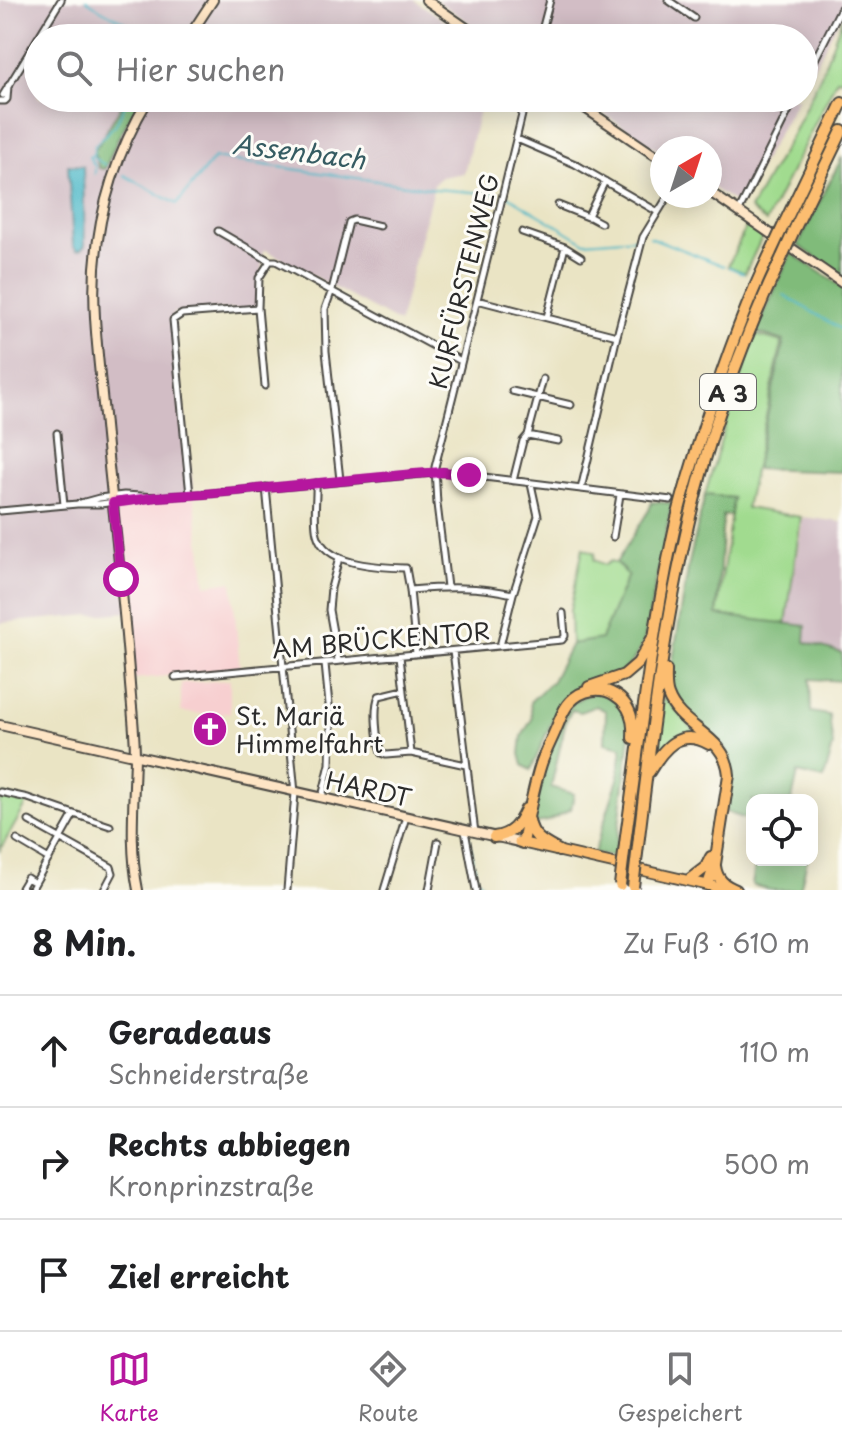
<!DOCTYPE html>
<html lang="de">
<head>
<meta charset="utf-8">
<style>
  body { margin:0; font-family:"Playpen Sans",sans-serif; background:#f6f6f6; color:#202124 }
  .controls { position:absolute; right:24px; bottom:24px; display:grid; overflow:hidden; border-radius:16px; box-shadow:0 4px 20px #0003 }
  .controls button { width:72px; height:72px; display:grid; place-items:center; padding:0; border:0; border-bottom:2px solid #e0e0e0; background:#fff; color:#202124; font:40px sans-serif }
  .compass { position:absolute; left:650px; top:136px; width:72px; height:72px; border-radius:50%; background:#fff; box-shadow:0 4px 20px #0003; rotate:39deg }
  .stop { position:absolute; width:24px; height:24px; margin:-18px; border:6px solid #b5179e; border-radius:50%; background:#fff }
  .stop.end { background:#b5179e; border-color:#fff; box-shadow:0 2px 8px #0008 }
  .list { margin:0; padding:0; list-style:none }
  h2 { display:flex; justify-content:space-between; align-items:center; height:104px; margin:0; padding:0 32px; font-size:34px }
  h2 small { font-size:26px; font-weight:400; color:#757577 }
  .list li { display:grid; grid-template-columns:52px 1fr auto; gap:24px; align-items:center; box-sizing:border-box; height:112px; padding:0 32px; border-top:2px solid #e0e0e0 }
  .list b { display:block; font-size:30px; white-space:nowrap }
  .list p { margin:0; font-size:26px; white-space:nowrap; color:#757577 }
  .list em { font-size:26px; font-style:normal; color:#757577 }
  .icon { flex:none; width:44px; height:44px; fill:none; stroke:currentColor; stroke-width:2; stroke-linecap:round; stroke-linejoin:round }
  .map { position:relative; flex:none; width:842px; height:890px; overflow:hidden }
  .search { position:absolute; background:#fff; box-shadow:0 4px 20px #0003; left:24px; right:24px; top:24px; height:88px; display:flex; align-items:center; gap:20px; box-sizing:border-box; padding:0 28px; border-radius:44px; color:#757577; font-size:30px }
  .sheet { height:440px; background:#fff }
  nav { display:flex; justify-content:space-around; align-items:center; box-sizing:border-box; height:112px; border-top:2px solid #e0e0e0; background:#fff; font-size:22px; color:#757577 }
  nav a { display:grid; justify-items:center; gap:4px }
  nav .on { color:#b5179e }
  .map>svg:first-child { display:block }
</style>
</head>
<body>
<div class="map">
<svg width="842" height="890" viewBox="0 0 842 890">
  <rect width="100%" height="100%" fill="#fdfcf7"/>
  <filter id="ink" filterUnits="userSpaceOnUse"><feTurbulence type="fractalNoise" baseFrequency=".0125" numOctaves="2"/><feDisplacementMap in="SourceGraphic" scale="16" xChannelSelector="R" yChannelSelector="G"/><feConvolveMatrix kernelMatrix="1 2 1 2 8 2 1 2 1" color-interpolation-filters="sRGB"/></filter>
  <filter id="wash" filterUnits="userSpaceOnUse"><feTurbulence type="fractalNoise" baseFrequency=".006" numOctaves="4" result="noise"/><feDisplacementMap in="SourceGraphic" scale="32" xChannelSelector="R" yChannelSelector="G"/><feGaussianBlur stdDeviation="1.8" result="paint"/><feColorMatrix in="noise" values="0 0 0 0 0 0 0 0 0 0 0 0 0 0 0 0 0 1.4 0 .05"/><feComposite in="paint" operator="in"/></filter>
  <g filter="url(#wash)">
    <rect width="100%" height="100%" fill="#eae4c4"/>
    <!-- built -->
    <path fill="#f7cfd0" d="M194,496L206,585L232,581L240,669L134,679L115,500Z
      M230,680V713L223,712V716L181,712V683Z"/>
    <!-- industrial -->
    <path fill="#d2bdc5" d="M0,0H414L471,38H38V98H482L464,173L441,177L434,184L399,323L264,249L257,308L173,313L194,496L115,500L127,612L0,623Z
      M436,0H842V13L804,87V38H492Z
      M581,98H798L740,202H734L710,186V148H662V153Z
      M803,517L842,522V653L805,642V626L786,624Z"/>
    <!-- green -->
    <path fill="#a1db8f" stroke="#66835d" stroke-width="2" d="M842,18V80L837,79L766,222L750,209L794,131L822,72Z
      M750,224L764,233L745,273L728,266L747,225Z
      M756,335L782,342L746,508L801,517L786,624L717,615L733,498L705,495L732,403Z
      M583,548L595,553L594,560L605,565L611,561L616,563L628,575L601,640L571,644L570,610Z
      M663,698L668,701L697,734L656,755Z
      M0,794L29,800L0,850Z"/>
    <!-- forest -->
    <path fill="#80bb7a" stroke="#567352" stroke-width="2" d="M126,98L140,100L118,138L105,169L99,168L94,152Z
      M842,157V276L798,245Z
      M791,253L842,287V472L755,469L784,341L756,332Z
      M705,495L733,498L731,516L723,515L717,615L806,626L805,642L842,653V681L810,679L811,712L829,715L833,746L824,779L798,773L792,800H752V821L726,812L730,767L724,747L687,717L676,704L669,684L689,563Z
      M652,502L672,503L644,641C638,652 633,664 622,671C605,682 582,682 567,698C553,712 540,751 531,770L523,765L520,754L522,736L532,719L530,702L552,681L571,644L601,639L628,575L616,563L649,510Z
      M597,692C618,701 626,703 631,728L615,857L594,853L618,779L622,747L605,743L606,711L596,706L580,712L572,710L566,720L551,787L574,794L571,809L548,821L531,824L544,767L566,713L573,703L584,696Z
      M756,860H807L800,890H770L752,885Z"/>
    <!-- water -->
    <path fill="#4bb7c7" stroke="#3b7179" stroke-width="2" d="M68,165L83,166L85,245L82,249L77,250L73,245Z"/>
    <g fill="none" stroke-linecap="round" stroke-linejoin="round">
      <!-- stream -->
      <path stroke="#4bb7c7" stroke-width="2" d="M86,0C104,14 132,21 143,38
        M93,155L89,157L95,166V174
        M105,165L94,158L93,155L95,145L116,124L128,98
        M124,175L177,204L214,158L435,189L497,194
        M508,196L584,242L637,238
        M650,237L724,266
        M729,267L743,273
        M784,295L842,330
        M469,838L473,860
        M474,864L476,877L487,890"/>
    </g>
  </g>
  <g filter="url(#ink)">
    <g fill="none" stroke-linecap="round" stroke-linejoin="round">
      <!-- street casing -->
      <g stroke="#484742" stroke-width="9">
        <path id="street" d="M668,0L694,18
          M540,38L550,0
          M804,81L841,8
          M3,95L61,0
          M0,101H5L7,99L8,86
          M517,139L575,164L658,212
          M558,205L588,217
          M739,211L795,98
          M601,223L588,216L605,181
          M218,231L270,261
          M522,232L565,247L581,257
          M477,300L617,336
          M258,308L259,278L270,261H276L461,361
          M547,317L565,247
          M512,391L571,405
          M57,433L64,505
          M528,435L558,441
          M340,480L326,351L325,309L332,290L349,222L354,220L380,226
          M513,481L523,441L528,435L543,379
          M316,483C317,499 313,518 317,534C325,566 379,567 406,568L410,590L416,654
          M266,487L295,793L287,890
          M581,489L617,336L643,237L668,196
          M190,495L173,320L182,314L258,308L265,386
          M78,504H100L155,497
          M0,511L77,504L99,498L124,495L157,497L204,494L443,472L671,500
          M613,537L620,495
          M447,587L437,504L435,467L490,248L526,98
          M410,590C445,587 478,586 513,594
          M500,646L513,594L538,516L531,484
          M453,651L475,833
          M400,656L411,753L466,765
          M338,660L329,610L331,588L339,558
          M175,677L562,640L565,636L563,613
          M404,690L379,696C373,708 377,740 381,753L386,755L411,753
          M0,792L28,798L74,814
          M322,797L330,764L331,725L325,664
          M29,821L111,867L113,873L104,890
          M465,831L476,890
          M17,840L49,859
          M26,890L21,888L27,878L35,883
          M31,890L74,814L110,826
          M384,890L406,817
          M429,890L438,842"/>
      </g>
      <!-- secondary casing -->
      <g stroke="#484742" stroke-width="12">
        <path id="secondary" d="M426,0L481,38
          M188,38L213,0
          M570,98L662,160
          M710,192L842,283
          M0,725L519,842
          M138,890C129,846 134,802 135,757C135,733 132,709 130,685C124,598 113,512 105,426C102,390 97,354 95,317C90,239 109,165 149,98"/>
      </g>
      <!-- primary casing -->
      <g stroke="#484742" stroke-width="13">
        <path id="primary" d="M519,842L729,890"/>
      </g>
      <!-- highway casing -->
      <g stroke="#484742" stroke-width="14">
        <path id="highway" d="M785,222L842,103
          M795,228L842,131
          M666,670C666,679 665,687 668,695C680,729 726,734 729,775L715,864L708,885
          M589,687L624,675L638,663L652,639
          M649,772C663,749 679,727 709,744
          M529,820C532,838 544,843 559,851
          M626,836C640,737 651,638 672,540C680,500 693,462 705,423C724,364 744,307 771,252
          M494,837C512,835 519,824 526,809
          M639,837C651,739 662,640 684,543C705,446 739,347 782,257
          M523,843C528,817 533,789 541,764C545,752 551,741 556,729C560,720 563,709 570,702C582,689 601,686 615,695C631,705 634,721 633,738
          M715,866C717,880 724,885 736,890
          M689,880L706,867L711,857"/>
      </g>
      <!-- street -->
      <use href="#street" stroke="#fff" stroke-width="5"/>
      <!-- secondary -->
      <use href="#secondary" stroke="#fee5c5" stroke-width="8"/>
      <!-- primary -->
      <use href="#primary" stroke="#fcbd6f" stroke-width="9"/>
      <!-- highway -->
      <use href="#highway" stroke="#fcbd6f" stroke-width="10"/>
      <!-- highway-bridge casing -->
      <g stroke="#484742" stroke-width="14" stroke-linecap="butt">
        <path id="highway-bridge" d="M771,252L785,222
          M782,257L795,228
          M620,885L626,836
          M633,887L639,837"/>
      </g>
      <!-- highway-bridge -->
      <use href="#highway-bridge" stroke="#fcbd6f" stroke-width="10"/>
    </g>
  </g>
  <g fill="none" stroke-linecap="round" stroke-linejoin="round" filter="url(#ink)">
    <!-- route -->
    <path stroke="#b5179e" stroke-width="10" d="M121,579L113,503L157,497L204,494L414,474L443,472L469,475"/>
  </g>
  <!-- icons -->
  <defs>
    <g id="church-disc" transform="scale(1.8)"><circle r="9.5" fill="#b5179e" stroke="#fdfcf7"/><path d="M-1.2-6h2.4v3.5h3.3v2.4h-3.3V6h-2.4V-.1h-3.3v-2.4h3.3Z" fill="#fff"/></g>
  </defs>
  <g fill-rule="evenodd">
    <use href="#church-disc" x="210" y="729"/>
  </g>
  <g text-anchor="middle" dominant-baseline="central" stroke-width="6" stroke-linejoin="round" paint-order="stroke">
    <!-- shield labels -->
    <rect fill="#fdfcf7" stroke="#6a6a68" stroke-width="2" x="700" y="374" width="56" height="36" rx="6"/>
    <g font-size="22" font-weight="bold" fill="#2b2b2b">
      <text x="728" y="392">A 3</text>
    </g>
    <!-- street labels -->
    <g font-size="24" fill="#2b2b2b" stroke="#fdfcf7">
      <text transform="translate(463 281) rotate(-76)">KURFÜRSTENWEG</text>
      <text transform="translate(381 639) rotate(-5)">AM BRÜCKENTOR</text>
      <text transform="translate(369 788) rotate(12)">HARDT</text>
    </g>
    <!-- poi labels -->
    <g font-size="24" fill="#2b2b2b" stroke="#fdfcf7" text-anchor="start">
      <text x="236" y="715">St. Mariä<tspan x="236" dy="28">Himmelfahrt</tspan></text>
    </g>
    <!-- water labels -->
    <g font-size="26" font-style="italic" fill="#365c62" stroke="#fdfcf7">
      <text transform="translate(299 151) rotate(7)">Assenbach</text>
    </g>
  </g>
</svg>
<div class="controls">
<button><svg class="icon" aria-label="locate" viewBox="0 0 24 24"><circle cx="12" cy="12" r="6"/><path d="M12 2v4M12 18v4M2 12h4M18 12h4"/></svg></button>
</div>
<svg class="compass" viewBox="-18 -18 36 36"><path d="M0-13l5 13h-10z" fill="#e53935"/><path d="M0 13l5-13h-10z" fill="#757577"/></svg>
<div class="stop" style="left:121px;top:579px"></div>
<div class="stop end" style="left:469px;top:475px"></div>
<div class="search"><svg class="icon" aria-label="search" viewBox="0 0 24 24"><circle cx="10" cy="10" r="6"/><path d="M15 15l6 6"/></svg>Hier suchen</div>
</div>
<section class="sheet">
<h2>8 Min.<small>Zu Fuß · 610 m</small></h2>
<ul class="list">
<li><svg class="icon" aria-label="ahead" viewBox="0 0 24 24"><path d="M12 20V5M6 11l6-6 6 6"/></svg><div><b>Geradeaus</b><p>Schneiderstraße</p></div><em>110 m</em></li>
<li><svg class="icon" aria-label="right" viewBox="0 0 24 24"><path d="M7 20v-9h11M14 6l5 5-5 5"/></svg><div><b>Rechts abbiegen</b><p>Kronprinzstraße</p></div><em>500 m</em></li>
<li><svg class="icon" aria-label="arrive" viewBox="0 0 24 24"><path d="M6 21V4h12l-3 4 3 4H6"/></svg><div><b>Ziel erreicht</b></div></li>
</ul>
</section>
<nav>
<a class="on"><svg class="icon" aria-label="map" viewBox="0 0 24 24"><path d="M3 6l6-2 6 2 6-2v14l-6 2-6-2-6 2zM9 4v14M15 6v14"/></svg>Karte</a>
<a><svg class="icon" aria-label="directions" viewBox="0 0 24 24"><path d="M12 3l9 9-9 9-9-9zM9 14v-3h6M13 9l2 2-2 2"/></svg>Route</a>
<a><svg class="icon" aria-label="saved" viewBox="0 0 24 24"><path d="M7 4h10v16l-5-4-5 4z"/></svg>Gespeichert</a>
</nav>
</body>
</html>
